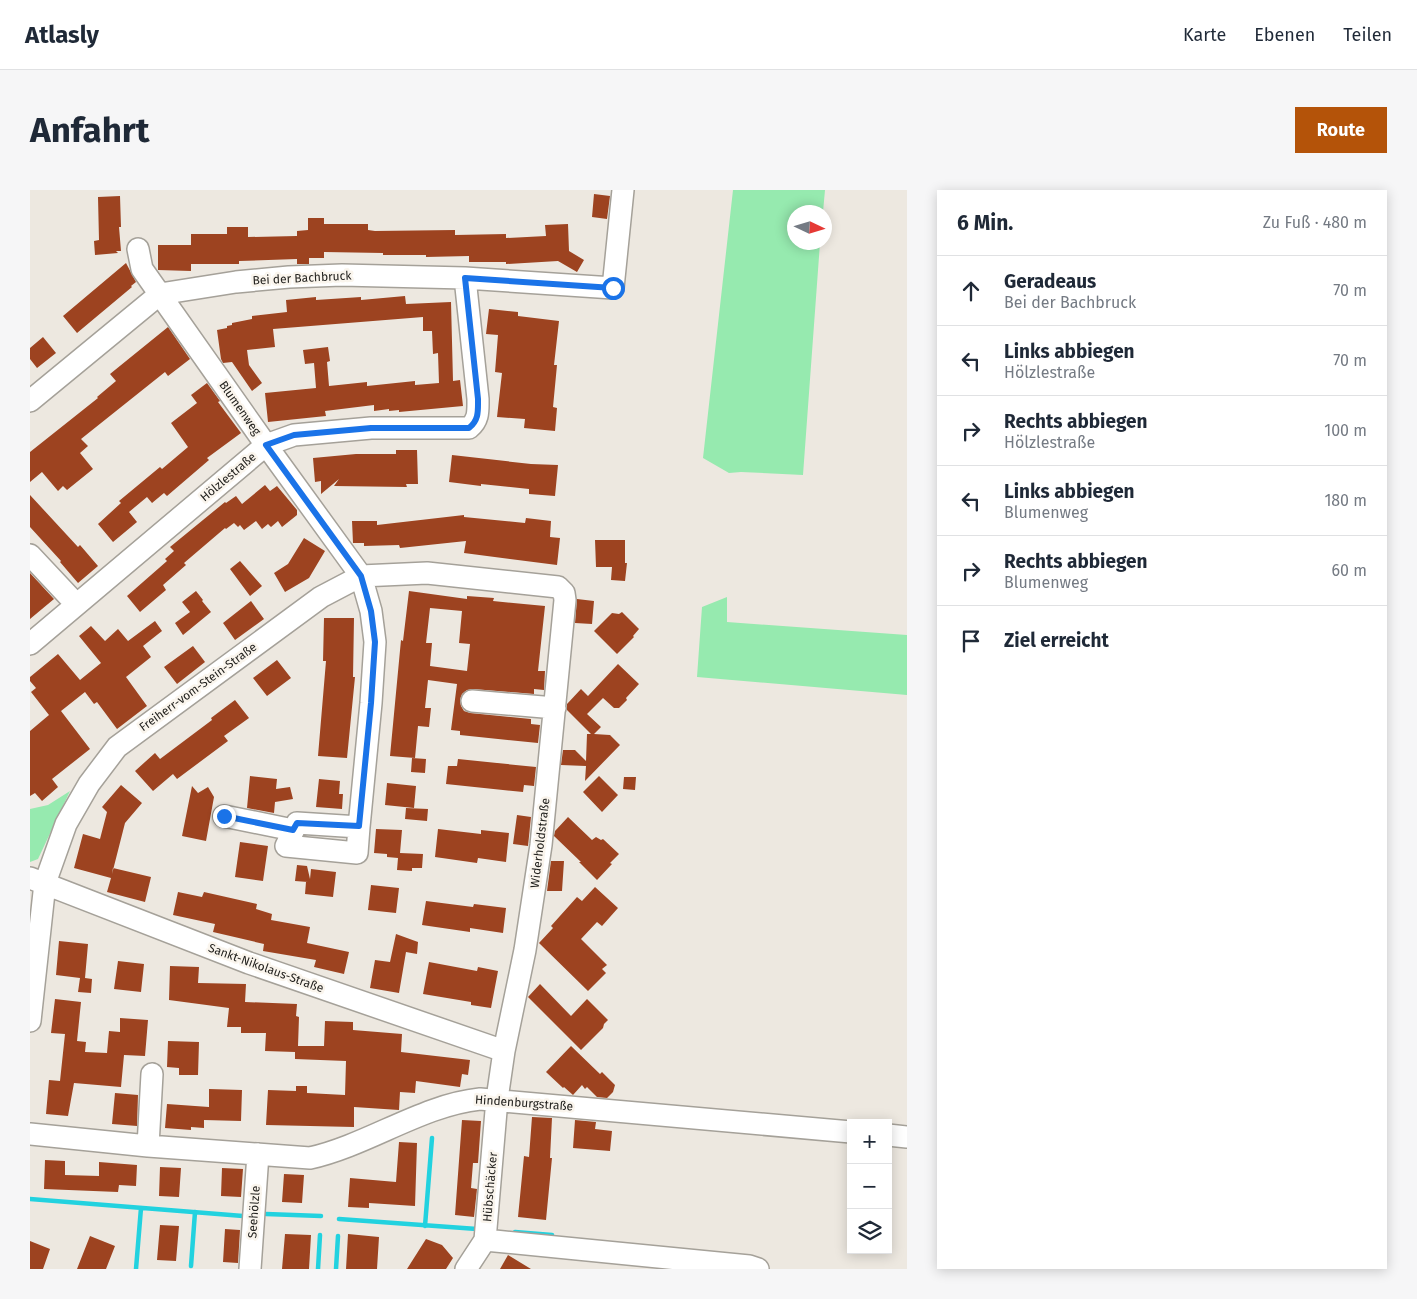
<!DOCTYPE html>
<html lang="de">
<head>
<meta charset="utf-8">
<style>
  body { margin:0; font-family:"Fira Sans",sans-serif; background:#f6f6f7; color:#1f2937 }
  .controls { position:absolute; right:15px; bottom:15px; display:grid; overflow:hidden; border-radius:0px; box-shadow:0 2px 12px #0003 }
  .controls button { width:45px; height:45px; display:grid; place-items:center; padding:0; border:0; border-bottom:1px solid #e0e1e3; background:#fff; color:#1f2937; font:25px sans-serif }
  .compass { position:absolute; left:757px; top:15px; width:45px; height:45px; border-radius:50%; background:#fff; box-shadow:0 2px 12px #0003; rotate:94deg }
  .stop { position:absolute; width:15px; height:15px; margin:-11px; border:4px solid #1a73e8; border-radius:50%; background:#fff }
  .stop.end { background:#1a73e8; border-color:#fff; box-shadow:0 1px 5px #0008 }
  .list { margin:0; padding:0; list-style:none }
  h2 { display:flex; justify-content:space-between; align-items:center; height:65px; margin:0; padding:0 20px; font-size:21px }
  h2 small { font-size:16px; font-weight:400; color:#747a83 }
  .list li { display:grid; grid-template-columns:32px 1fr auto; gap:15px; align-items:center; box-sizing:border-box; height:70px; padding:0 20px; border-top:1px solid #e0e1e3 }
  .list b { display:block; font-size:19px; white-space:nowrap }
  .list p { margin:0; font-size:16px; white-space:nowrap; color:#747a83 }
  .list em { font-size:16px; font-style:normal; color:#747a83 }
  .icon { flex:none; width:28px; height:28px; fill:none; stroke:currentColor; stroke-width:2; stroke-linecap:round; stroke-linejoin:round }
  .map { position:relative; flex:none; width:877px; height:1079px; overflow:hidden; border-radius:0px }
  header { display:flex; align-items:center; gap:30px; box-sizing:border-box; height:70px; padding:0 25px; background:#fff; border-bottom:1px solid #e0e1e3 }
  header strong { font-size:24px }
  nav { display:flex; gap:28px; margin-inline-start:auto; font-size:18px }
  .intro { display:flex; align-items:center; justify-content:space-between; box-sizing:border-box; height:120px; padding:0 30px }
  h1 { margin:0; font-size:35px }
  .button { padding:12px 22px; border-radius:0px; background:#b45309; color:#fff; font-size:18px; font-weight:700 }
  main { display:flex; gap:30px; padding:0 30px }
  aside { flex:1; background:#fff; border-radius:0px; box-shadow:0 2px 12px #0003 }
  .map>svg:first-child { display:block }
</style>
</head>
<body>
<header>
<strong>Atlasly</strong>
<nav><a>Karte</a><a>Ebenen</a><a>Teilen</a></nav>
</header>
<div class="intro"><h1>Anfahrt</h1><a class="button">Route</a></div>
<main>
<div class="map">
<svg width="877" height="1079" viewBox="0 0 877 1079">
  <rect width="100%" height="100%" fill="#ede8e0"/>
  <!-- green -->
  <path fill="#96eaaf" d="M703,0H795L793,22H764V52L790,53L773,285L711,282L699,283L673,268Z
    M697,407V432L877,445V505L667,487L672,417Z
    M40,601L8,669L0,672V619L18,615Z"/>
  <g fill="none" stroke-linecap="round" stroke-linejoin="round">
    <!-- stream -->
    <path stroke="#22d2df" stroke-width="4.5" d="M0,1009L213,1026
      M236,1024L291,1026
      M309,1029L447,1039
      M395,1036L402,948
      M485,1042L522,1045
      M161,1076L165,1022
      M106,1079L111,1018
      M288,1079L290,1045
      M306,1079L308,1046"/>
  </g>
  <!-- building -->
  <path fill="#9d4320" fill-rule="evenodd" d="M564,4L580,6L577,29L562,27Z
    M90,6L91,37H89L91,61H86L88,63L65,65L64,51L69,50L68,7Z
    M278,28H294V34H338V40L345,41L425,40V45L476,44V48L516,46L515,35L538,34L539,61L554,70L547,82L528,71L476,74V72H439V66L396,67V65H353V63L294,62V68H279V74H267V69L209,71V74H161V81L128,80V55H161V44H197V37H218V47L267,46V41L278,40Z
    M96,73L106,92L101,96L102,97L47,143L33,126Z
    M375,106L376,114L421,112L423,191L430,190L433,216L369,222V220L359,221V219L344,221V215L295,221L296,226L238,232L235,203L286,198L284,173L275,174L273,160L298,157L300,171L297,172L299,196L337,192V196L385,191V195L409,193L408,163L403,164L402,141H393V127L243,139L245,157L217,160L219,175L232,193L222,201L202,172L193,173L191,169L187,140L197,138V136L202,135V133L222,129V126L257,122L256,110L286,107V110L331,107V110Z
    M459,119L488,122V126L529,131L524,175H527L523,217L527,218L525,241L494,238L495,229L467,227L472,183L465,182L468,145L456,144Z
    M138,137L160,169L138,186L135,182L51,249L58,256L50,263L63,279L37,300L33,296L28,301L12,282L0,292V262L68,208L67,207L86,191L80,184Z
    M13,147L26,163L7,178L0,169V158Z
    M177,193L190,211L188,212L211,243L177,268L179,270L137,306L134,303L122,313L117,307L99,322L107,332L83,352L68,334L91,313L89,311L130,277L132,279L158,257L141,233L167,213L161,205Z
    M366,260H387L388,294H376L377,297L304,296L309,289L291,304V291L285,292L283,268L326,264H366Z
    M422,265L501,274L528,275L525,306L499,304V299L451,294V296L419,292Z
    M235,295L240,301L247,296L267,320V325L252,337L248,331L241,337L238,334L232,339L226,331L214,340L210,335L208,337L204,333L196,339L195,338L154,373L156,375L133,395L136,400L110,422L97,406L137,371L135,369L144,361L140,357L195,312L196,313L206,306L212,314Z
    M0,305L48,357L50,355L68,376L48,393L30,372L31,371L0,337Z
    M434,325V327L495,333L496,328L521,331L520,347L530,348L527,375L434,363L436,351L370,358L369,355L334,356V353H323L322,331H347V335Z
    M274,348L295,361L279,388L255,402L244,383L258,374Z
    M565,350H595V373H597L595,391L581,390L582,377H566Z
    M210,371L232,396L220,406L200,379Z
    M0,383L24,409L0,429Z
    M166,401L173,410L172,411L181,422L153,445L145,433L160,422L152,412Z
    M379,401L437,409V406L464,408L463,411L515,416L508,481H515L514,500L504,499V504L443,499L437,500L432,504L430,510L431,516L434,521L440,523L501,529V534L510,535L508,553L430,545V541L421,540L427,494L398,490L395,518H401L399,537L388,536L385,568L360,566L371,450L373,451ZM400,418L432,421L429,453L440,454L437,481L400,476L402,453H396Z
    M547,409L564,411L562,434L545,433Z
    M221,411L234,429L205,450L193,433Z
    M592,422L609,439L603,446L604,447L587,464L564,441L582,423L589,424Z
    M294,428H324L323,487H325L317,568L288,566L296,471H293Z
    M125,431L132,441L113,456L121,467L96,487L117,516L87,539L67,512L64,514L55,502L31,521L60,559L22,589L28,597L12,611L5,603L0,606V541L19,525L1,502L6,498L0,491V487L28,464L50,490L71,473L49,446L61,436L75,451L88,439L98,451Z
    M163,456L175,472L147,494L134,477Z
    M247,470L261,488L237,506L223,488Z
    M588,474L609,494L596,508L597,510L589,518H584L573,508L557,524L571,537L564,544L580,545L590,555L555,591L556,576L531,575L533,560H545L556,571L557,544H561L537,520V514L551,499L558,506Z
    M205,510L219,528L194,546L198,551L147,589L143,584L123,601L105,581L125,563L130,569L182,530L181,528Z
    M382,568L396,569L395,583L381,582Z
    M428,569L506,577L504,596L494,595L493,602L416,594L418,576H427Z
    M220,586L247,589L246,599L260,597L263,609L245,612L244,623L217,618Z
    M569,586L588,605L572,622L553,602Z
    M594,587H606L605,600L593,599Z
    M289,589L310,591L309,604H313L312,619L286,617Z
    M357,593L386,596L384,618L355,615Z
    M91,595L112,613L95,633L82,684L83,678L121,687L115,712L77,702L81,688L44,678L53,644L70,649L77,622L72,617Z
    M162,596L168,603L178,597L184,607L176,651L152,646Z
    M376,618L398,619L397,631L375,629Z
    M487,625L501,627L498,656L483,654Z
    M538,627L562,650L566,647L571,650L573,649L589,664L580,673L582,674L567,690L549,672H551L524,646L525,641Z
    M346,639L372,640L370,663L393,664L392,678H382V681L367,680L368,668L357,667V664L344,663Z
    M408,639L451,644V640L479,643L476,672L448,668L447,673L405,667Z
    M210,652L238,656L233,691L205,687Z
    M521,671H534L532,701H517Z
    M267,675L277,676L280,689L281,679L306,682L303,707L275,704L276,692H278L265,691Z
    M341,695L369,698L366,723L338,720Z
    M565,697L588,718L572,736L567,732L551,749L577,775L572,779L576,783L558,801L509,753L523,738L521,736L547,707L552,711Z
    M148,702L172,707L174,702L227,714L226,719L242,724L241,730L280,737L277,753L319,762L314,784L284,777L286,770L233,761L234,754L183,742L185,734L143,725Z
    M396,711L443,717L444,714L476,718L473,743L440,738V742L392,735Z
    M366,744L388,752L387,764L376,762L369,803L340,798L345,770L360,772Z
    M29,751L58,754L55,788L62,789L61,803L48,802L50,788L26,785Z
    M88,771L114,774L111,802L84,799Z
    M399,772L447,781L448,777L468,781L461,818L441,815V812L393,804Z
    M140,776L169,777L168,793L216,794L215,812L267,814L266,826L269,827L268,856H294L295,831L323,832V840L372,844L371,862L440,870L438,885L432,884L430,897L386,891L385,903L370,902L369,920L324,917V937L236,935L238,900L266,901V896H277V903L315,905L316,871L265,869V862L235,861L236,843H211V837H197L199,818L139,810Z
    M510,794L541,826L557,809L578,830L574,834L573,838L551,860L498,807Z
    M25,809L51,812L47,851L56,852L55,862L77,863L79,841L90,842V828L118,830L115,866L94,865L91,897L44,893L38,926L16,924L19,890L30,891L35,844L21,843Z
    M138,851L169,852L168,885H149V878L137,877Z
    M541,856L570,884L572,882L585,895L583,902L577,908L567,907L557,897L555,899L552,895L543,905L534,897L533,898L516,882Z
    M179,899L212,900L211,931L174,930V938L161,937V940L135,938L137,914L179,917Z
    M85,903L108,905L107,936L82,934Z
    M502,927L522,928L520,968H522L516,1030L488,1027L494,966L499,967Z
    M432,930L451,931L448,973H443L441,998L447,999L444,1027L425,1025Z
    M545,930L566,932L565,939L582,941L580,961L543,958Z
    M369,952L387,953L385,1016L339,1013V1018L318,1017L320,988L366,992Z
    M15,970L35,971V985L69,986V972L107,975L106,996L89,995L88,1002L14,999Z
    M130,977L151,978L149,1007L129,1006Z
    M192,978L213,979L211,1007L191,1006Z
    M254,984L274,985L272,1013L252,1012Z
    M130,1035L149,1036L146,1071L127,1070Z
    M195,1039L210,1040L208,1073L193,1072Z
    M255,1044L281,1045L279,1079H252Z
    M318,1044L349,1047L347,1079H316Z
    M60,1046L85,1056L76,1079H47Z
    M396,1049L412,1055L423,1068L416,1079H377Z
    M0,1051L20,1059L13,1079H0Z
    M478,1065L501,1079H470Z"/>
  <g fill="none" stroke-linecap="round" stroke-linejoin="round">
    <!-- minor casing -->
    <g stroke="#a5a199" stroke-width="24">
      <path id="minor" d="M108,59L112,79L236,255L331,386L341,421L345,452L341,513L329,637L267,633L256,656L327,663L329,637
        M0,211L130,104L206,92L259,87L312,85L435,88L583,98L593,0
        M0,365L46,414
        M0,454L236,255L264,245L341,238H439C449,230 448,221 448,209L435,88
        M442,511L525,518
        M194,626L263,640
        M0,688L219,773L474,861
        M0,831L15,693L36,634L59,594L87,557L291,407L331,386L397,383L528,397L534,403L535,410L511,655L495,760L474,861L467,909L455,1050L436,1079
        M0,944L118,956L280,968C338,955 392,915 450,909L821,942
        M858,945L877,947
        M118,956L122,884
        M455,1050L719,1076L728,1079
        M220,1079L228,964"/>
    </g>
    <!-- minor -->
    <use href="#minor" stroke="#fff" stroke-width="21"/>
  </g>
  <g fill="none" stroke-linecap="round" stroke-linejoin="round">
    <!-- route -->
    <path stroke="#1a73e8" stroke-width="6" d="M194,626L263,640L267,633L329,636L341,513L345,452L341,421L331,386L236,255L264,245L341,238H439C449,230 448,221 448,209L435,88L583,98"/>
  </g>
  <g text-anchor="middle" dominant-baseline="central" stroke-width="5" stroke-linejoin="round" paint-order="stroke">
    <!-- street labels -->
    <g font-size="12" fill="#23221f" stroke="#faf5ed">
      <text transform="translate(272 88) rotate(-3)">Bei der Bachbruck</text>
      <text transform="translate(210 218) rotate(55)">Blumenweg</text>
      <text transform="translate(198 287) rotate(-40)">Hölzlestraße</text>
      <text transform="translate(168 497) rotate(-36)">Freiherr-vom-Stein-Straße</text>
      <text transform="translate(510 653) rotate(-83)">Widerholdstraße</text>
      <text transform="translate(236 778) rotate(20)">Sankt-Nikolaus-Straße</text>
      <text transform="translate(494 913) rotate(4)">Hindenburgstraße</text>
      <text transform="translate(460 997) rotate(-85)">Hübschäcker</text>
      <text transform="translate(224 1022) rotate(-86)">Seehölzle</text>
    </g>
  </g>
</svg>
<div class="controls">
<button>+</button>
<button>−</button>
<button><svg class="icon" aria-label="layers" viewBox="0 0 24 24"><path d="M12 4l9 5-9 5-9-5zM3 14l9 5 9-5"/></svg></button>
</div>
<svg class="compass" viewBox="-18 -18 36 36"><path d="M0-13l5 13h-10z" fill="#e53935"/><path d="M0 13l5-13h-10z" fill="#747a83"/></svg>
<div class="stop" style="left:583px;top:98px"></div>
<div class="stop end" style="left:194px;top:626px"></div>
</div>
<aside>
<h2>6 Min.<small>Zu Fuß · 480 m</small></h2>
<ul class="list">
<li><svg class="icon" aria-label="ahead" viewBox="0 0 24 24"><path d="M12 20V5M6 11l6-6 6 6"/></svg><div><b>Geradeaus</b><p>Bei der Bachbruck</p></div><em>70 m</em></li>
<li><svg class="icon" aria-label="left" viewBox="0 0 24 24"><path d="M17 20v-9H6M10 6l-5 5 5 5"/></svg><div><b>Links abbiegen</b><p>Hölzlestraße</p></div><em>70 m</em></li>
<li><svg class="icon" aria-label="right" viewBox="0 0 24 24"><path d="M7 20v-9h11M14 6l5 5-5 5"/></svg><div><b>Rechts abbiegen</b><p>Hölzlestraße</p></div><em>100 m</em></li>
<li><svg class="icon" aria-label="left" viewBox="0 0 24 24"><path d="M17 20v-9H6M10 6l-5 5 5 5"/></svg><div><b>Links abbiegen</b><p>Blumenweg</p></div><em>180 m</em></li>
<li><svg class="icon" aria-label="right" viewBox="0 0 24 24"><path d="M7 20v-9h11M14 6l5 5-5 5"/></svg><div><b>Rechts abbiegen</b><p>Blumenweg</p></div><em>60 m</em></li>
<li><svg class="icon" aria-label="arrive" viewBox="0 0 24 24"><path d="M6 21V4h12l-3 4 3 4H6"/></svg><div><b>Ziel erreicht</b></div></li>
</ul>
</aside>
</main>
</body>
</html>
